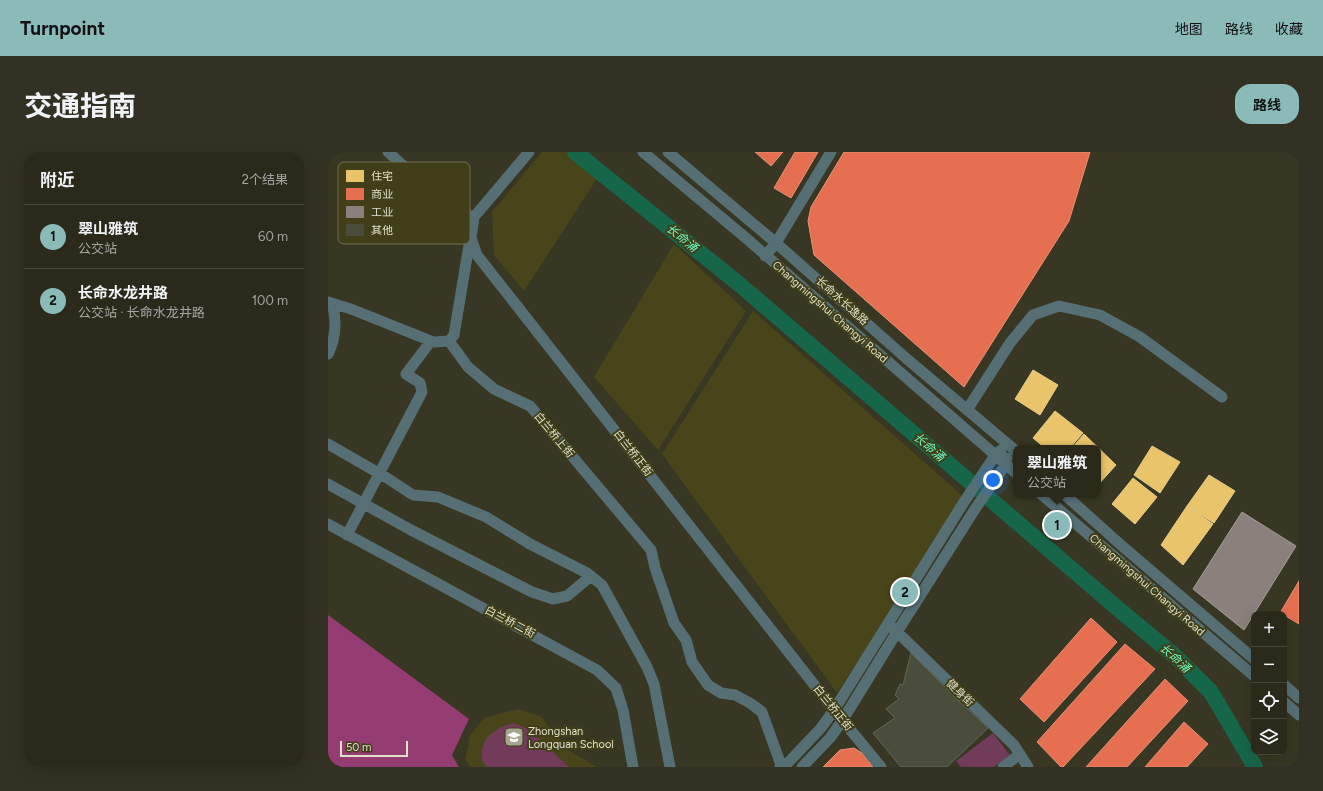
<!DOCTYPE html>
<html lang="zh">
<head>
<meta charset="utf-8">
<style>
  body { margin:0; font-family:Figtree,"Noto Sans SC",sans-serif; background:#323123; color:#f1f3f6 }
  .controls { position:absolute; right:12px; bottom:12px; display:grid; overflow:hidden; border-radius:8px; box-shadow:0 4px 16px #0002 }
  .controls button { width:36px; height:36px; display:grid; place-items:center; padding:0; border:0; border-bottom:1px solid #464539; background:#2a291a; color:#f1f3f6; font:20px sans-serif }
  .scale { position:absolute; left:12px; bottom:10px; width:68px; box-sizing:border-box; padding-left:4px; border:2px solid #e1e0cb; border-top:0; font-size:11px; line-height:14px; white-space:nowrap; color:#e1e0cb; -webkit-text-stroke:3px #413f1a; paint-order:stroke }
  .you { position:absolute; left:665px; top:328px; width:14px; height:14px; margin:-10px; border:3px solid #fff; border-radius:50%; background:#1a73e8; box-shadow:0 0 0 6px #1a73e833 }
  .badge { display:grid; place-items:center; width:26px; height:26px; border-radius:50%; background:#8bbbb9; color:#111; font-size:13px; font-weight:700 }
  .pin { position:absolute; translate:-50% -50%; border:2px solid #fff; box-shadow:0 1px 4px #0006 }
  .popup { position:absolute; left:685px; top:293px; width:88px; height:52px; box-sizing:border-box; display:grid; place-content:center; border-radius:8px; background:#2a291a; filter:drop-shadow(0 1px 3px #0005); font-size:13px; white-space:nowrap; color:#a5a6a2 }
  .popup b { font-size:15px; color:#f1f3f6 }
  .popup::after { content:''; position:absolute; left:50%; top:100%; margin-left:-8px; border:8px solid transparent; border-top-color:#2a291a }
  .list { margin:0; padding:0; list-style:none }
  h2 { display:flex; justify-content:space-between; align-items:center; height:52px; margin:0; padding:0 16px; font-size:17px }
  h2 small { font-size:13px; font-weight:400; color:#a5a6a2 }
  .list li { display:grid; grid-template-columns:26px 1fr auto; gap:12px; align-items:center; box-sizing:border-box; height:64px; padding:0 16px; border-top:1px solid #464539 }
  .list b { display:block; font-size:15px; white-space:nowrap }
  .list p { margin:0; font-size:13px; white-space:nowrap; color:#a5a6a2 }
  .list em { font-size:13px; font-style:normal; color:#a5a6a2 }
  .icon { flex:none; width:22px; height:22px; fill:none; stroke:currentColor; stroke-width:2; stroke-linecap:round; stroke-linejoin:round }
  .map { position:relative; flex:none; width:971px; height:615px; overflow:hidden; border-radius:16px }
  header { display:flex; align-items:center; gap:24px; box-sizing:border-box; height:56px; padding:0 20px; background:#8bbbb9; color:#111 }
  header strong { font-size:19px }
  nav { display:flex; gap:22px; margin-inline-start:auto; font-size:14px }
  .intro { display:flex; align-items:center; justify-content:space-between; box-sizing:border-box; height:96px; padding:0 24px }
  h1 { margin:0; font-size:28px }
  .button { padding:10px 18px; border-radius:16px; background:#8bbbb9; color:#111; font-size:14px; font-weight:700 }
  main { display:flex; gap:24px; padding:0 24px }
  aside { flex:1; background:#2a291a; border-radius:16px; box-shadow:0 4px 16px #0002 }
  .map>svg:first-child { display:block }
</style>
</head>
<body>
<header>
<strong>Turnpoint</strong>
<nav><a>地图</a><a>路线</a><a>收藏</a></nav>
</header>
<div class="intro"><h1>交通指南</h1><a class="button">路线</a></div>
<main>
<aside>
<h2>附近<small>2个结果</small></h2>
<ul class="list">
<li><span class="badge">1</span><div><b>翠山雅筑</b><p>公交站</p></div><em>60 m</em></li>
<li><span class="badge">2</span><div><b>长命水龙井路</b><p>公交站 · 长命水龙井路</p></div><em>100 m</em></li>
</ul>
</aside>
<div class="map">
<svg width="971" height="615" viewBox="0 0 971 615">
  <rect width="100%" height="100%" fill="#383723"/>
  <!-- built -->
  <path fill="#48451b" d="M214,0H239L270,25L196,139L166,103L164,60Z
    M346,92L418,159L330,298L266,225Z
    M425,159L637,346L509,541L334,302Z
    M190,557L212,564L233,588L237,596L269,615H143L137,608L142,583L156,566Z"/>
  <!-- green -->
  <path fill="#723b59" d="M185,571L200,577L241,615H159C148,605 155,586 167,579C172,575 179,574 185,571Z
    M665,581L682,603L666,615H633L628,609Z"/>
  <!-- forest -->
  <path fill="#953d72" d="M0,463L141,567L124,603L131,615H0Z"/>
  <!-- homes -->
  <path fill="#e9c46a" stroke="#e7cc87" d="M705,218L730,233L712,263L687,247Z
    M727,259L755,281L742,296H717L705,286Z
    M756,282L788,313L770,333V296H744Z
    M824,294L852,310L832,341L806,323Z
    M881,323L907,339L886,371L859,354Z
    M805,326L829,345L807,372L784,352Z
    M859,354L885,372L855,413L833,393Z"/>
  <!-- shops -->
  <path fill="#e76f51" stroke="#e59176" d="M427,0H455L443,14Z
    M467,0H490L463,46L446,36Z
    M516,0H762L741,69L636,235L486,103L480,69L483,55Z
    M971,429V472L956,463V462L952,461Z
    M763,466L789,490L716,570L692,547Z
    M797,492L827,517L735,615H733L709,590Z
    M837,527L860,549L799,615H758Z
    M856,570L880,592L859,615H817Z
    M526,596L534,601L545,615H495L512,598Z"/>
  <!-- industry -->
  <path fill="#8a817c" stroke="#a49e94" d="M914,360L968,394L916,478L865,437Z"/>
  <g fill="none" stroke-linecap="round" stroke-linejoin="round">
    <!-- river -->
    <path stroke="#16664a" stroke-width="16" d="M247,0L411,132L788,455L848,505L883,540L927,615"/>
  </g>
  <!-- building -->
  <path fill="#4a4c3c" stroke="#646657" d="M583,501L630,548L660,576L619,615H573L545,581L567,566L558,557L571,547L567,543L572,532L575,533Z"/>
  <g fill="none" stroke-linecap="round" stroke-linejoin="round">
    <!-- minor -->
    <path stroke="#556f75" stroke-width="11" d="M60,0L111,46L127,59L146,65L143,86L149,103L506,558L553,615
      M315,0L418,86L688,321
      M340,0L448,91L579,207L688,299
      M146,65L201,0
      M437,104L448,91L503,0
      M0,150L23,157L103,189L107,190L121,189L140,215L166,237L202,254L323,398L327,416L346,471L358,488L364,510L380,533L393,541L407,543L422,551L434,560L453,613L452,615
      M121,189L126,183L142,87
      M0,202C8,186 9,169 4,151
      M639,258L682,191L705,163L731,154L772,163L812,185L894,245
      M0,292L59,326L85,343L110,345L158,365L202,392L259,421L274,433L319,515L326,532L342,615
      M0,332L83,378L204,440L225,447L239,444L263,424
      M713,342L926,524
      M736,342L793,393L926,507
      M0,372L269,518L288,536L295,558L305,615
      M19,383L94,240L92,231L78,222L103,189
      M564,475L686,593L700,615
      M956,533L971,546
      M956,550L971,563
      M456,615L493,576L506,558L636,350L668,302L673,298
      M474,615L502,586L514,569L569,480L647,357L678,312L679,306
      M675,615L692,602"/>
  </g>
  <!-- icons -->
  <defs>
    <g id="school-square" transform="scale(1)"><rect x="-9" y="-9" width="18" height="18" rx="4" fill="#a6a590" stroke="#413f1a"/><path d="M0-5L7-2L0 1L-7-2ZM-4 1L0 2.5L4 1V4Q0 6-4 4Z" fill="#fff"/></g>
  </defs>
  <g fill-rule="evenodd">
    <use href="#school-square" x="186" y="585"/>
  </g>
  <g text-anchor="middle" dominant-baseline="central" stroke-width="4" stroke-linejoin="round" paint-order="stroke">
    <!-- street labels -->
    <g font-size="11" fill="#e1e0cb" stroke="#413f1a">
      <text transform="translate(514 149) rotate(42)">长命水长逸路</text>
      <text transform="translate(502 160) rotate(41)">Changmingshui Changyi Road</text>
      <text transform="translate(226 283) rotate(50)">白兰桥上街</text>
      <text transform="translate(305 301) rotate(52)">白兰桥正街</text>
      <text transform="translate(819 433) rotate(41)">Changmingshui Changyi Road</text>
      <text transform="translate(182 470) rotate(28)">白兰桥二街</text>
      <text transform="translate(632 541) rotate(44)">健身街</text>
      <text transform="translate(505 556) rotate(51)">白兰桥正街</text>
    </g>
    <!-- poi labels -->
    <g font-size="11" fill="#e1e0cb" stroke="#413f1a" text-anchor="start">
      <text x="200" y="579">Zhongshan<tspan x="200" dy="13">Longquan School</tspan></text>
    </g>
    <!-- water labels -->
    <g font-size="12" font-style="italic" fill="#6cfbc5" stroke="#413f1a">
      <text transform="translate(354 86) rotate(39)">长命涌</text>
      <text transform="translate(601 295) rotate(41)">长命涌</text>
      <text transform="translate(847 506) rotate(43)">长命涌</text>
    </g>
  </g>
  <!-- legend -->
  <rect x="10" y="10" width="132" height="82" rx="6" fill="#413f1a" stroke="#716f4f" stroke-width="1"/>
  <rect x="18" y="18" width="18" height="12" fill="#e9c46a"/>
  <rect x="18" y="36" width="18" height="12" fill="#e76f51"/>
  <rect x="18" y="54" width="18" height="12" fill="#8a817c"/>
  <rect x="18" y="72" width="18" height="12" fill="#4a4c3c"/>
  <g font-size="11" fill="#e1e0cb">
    <text x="43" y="28">住宅</text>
    <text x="43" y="46">商业</text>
    <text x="43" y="64">工业</text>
    <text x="43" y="82">其他</text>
  </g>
</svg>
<div class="controls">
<button>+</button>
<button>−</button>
<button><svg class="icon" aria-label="locate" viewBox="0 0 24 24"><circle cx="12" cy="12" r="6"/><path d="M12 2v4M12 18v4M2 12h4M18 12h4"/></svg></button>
<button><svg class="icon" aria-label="layers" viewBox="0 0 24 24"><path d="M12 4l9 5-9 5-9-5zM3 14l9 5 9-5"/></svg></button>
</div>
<div class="scale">50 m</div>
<div class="you"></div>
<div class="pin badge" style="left:729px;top:373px">1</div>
<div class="popup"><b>翠山雅筑</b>公交站</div>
<div class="pin badge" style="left:577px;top:440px">2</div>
</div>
</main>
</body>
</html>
